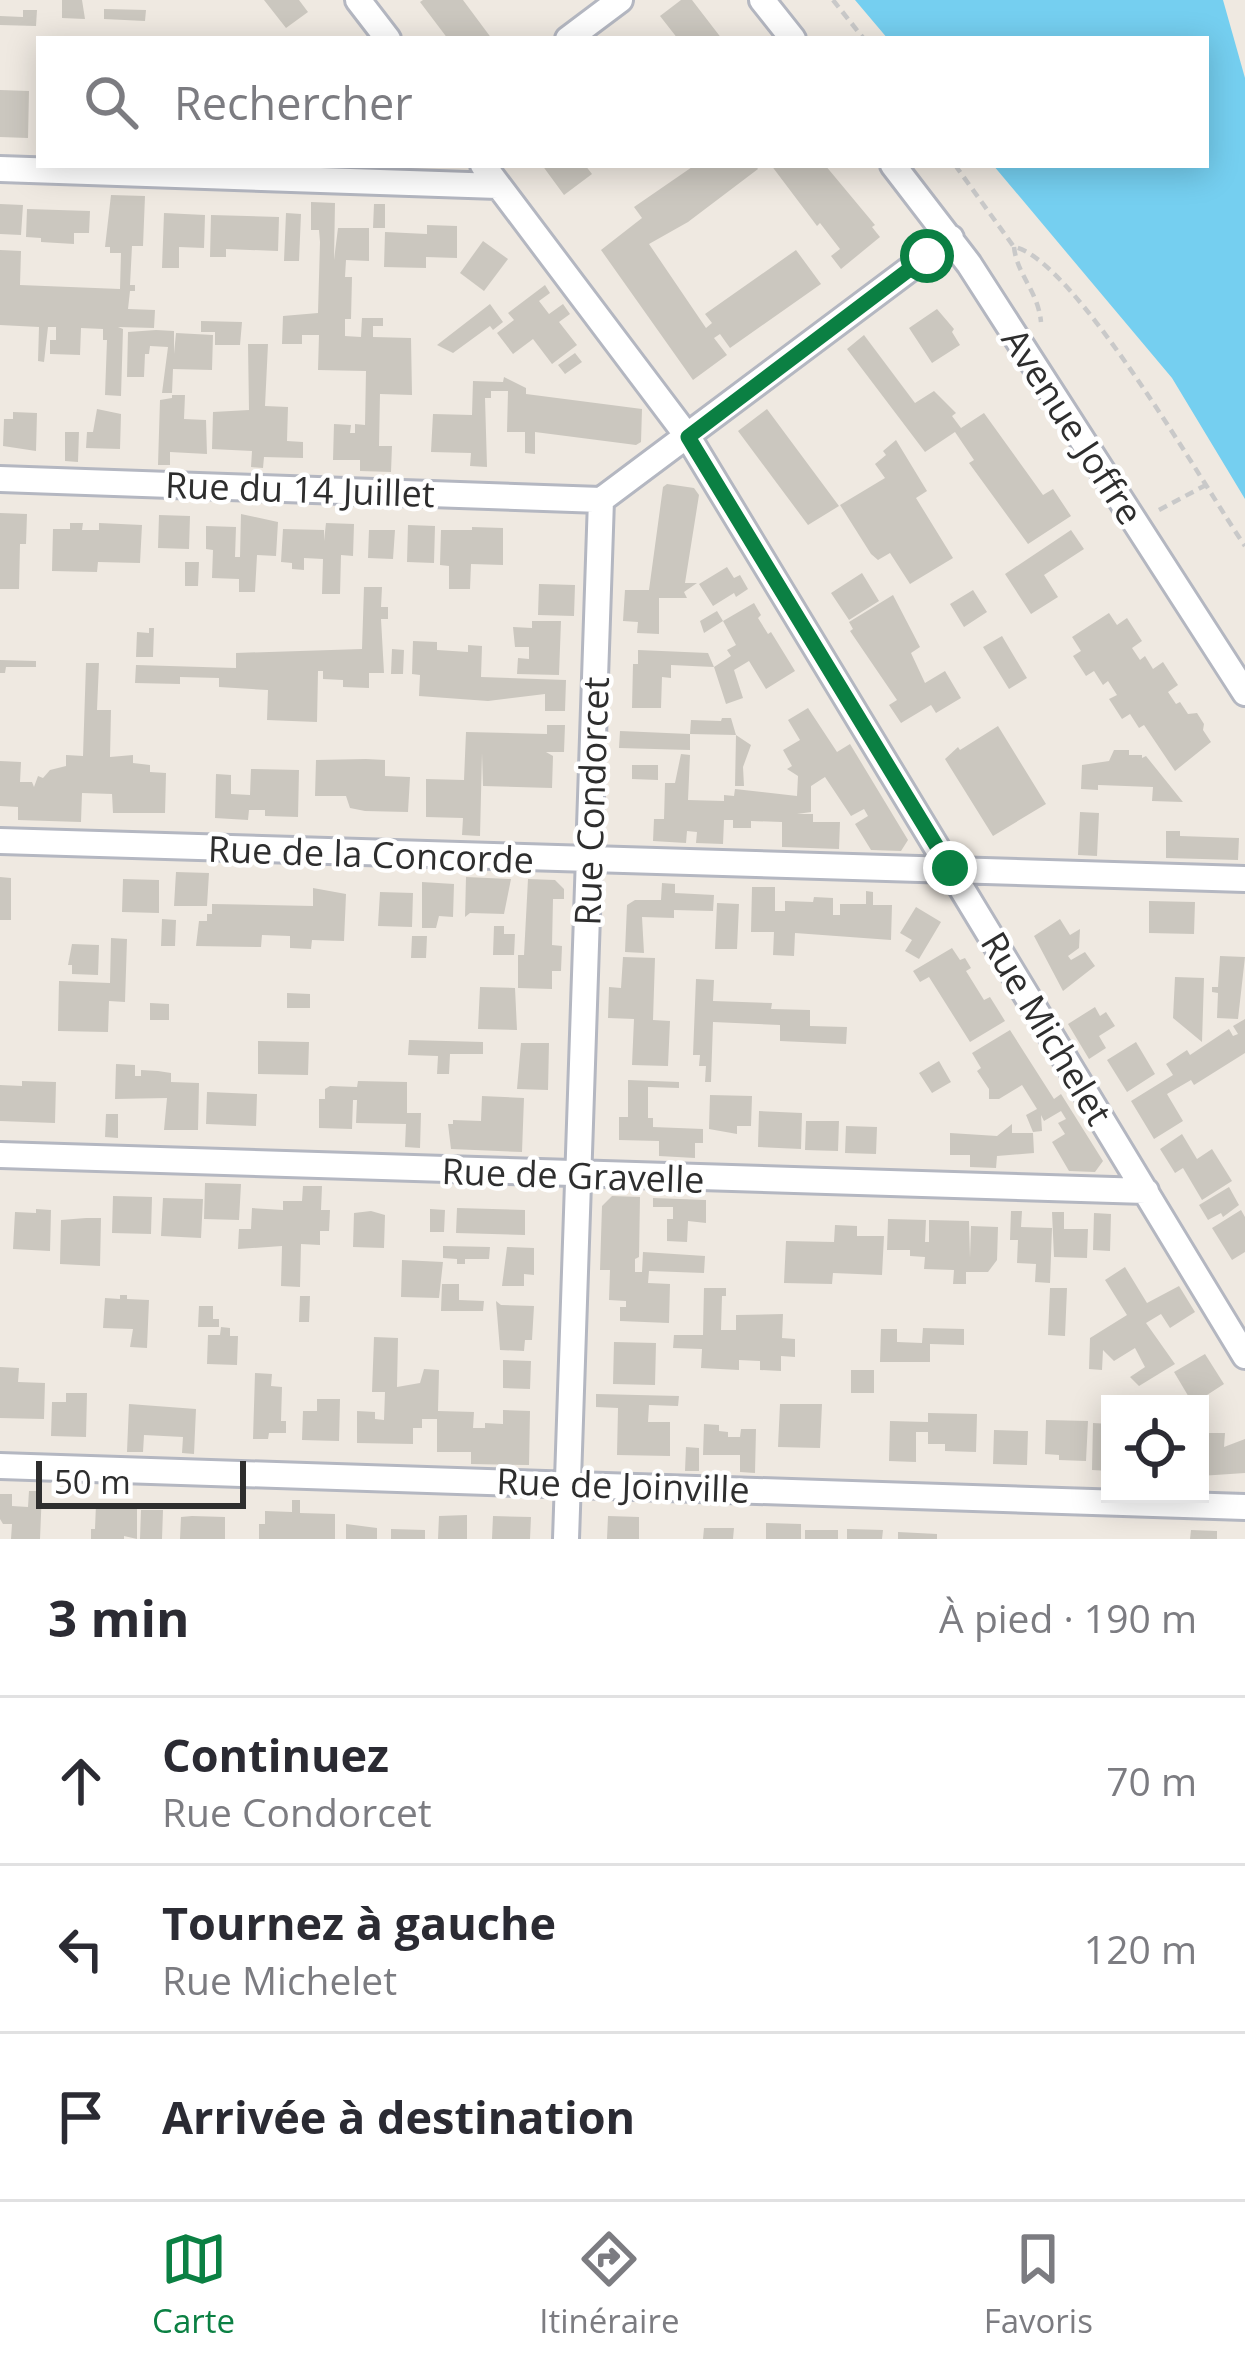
<!DOCTYPE html>
<html lang="fr">
<head>
<meta charset="utf-8">
<style>
  body { margin:0; font-family:"Open Sans",sans-serif; background:#f2f2f3; color:#2b2b33 }
  .controls { position:absolute; right:36px; bottom:36px; display:grid; overflow:hidden; border-radius:0px; box-shadow:0 6px 30px #0003 }
  .controls button { width:108px; height:108px; display:grid; place-items:center; padding:0; border:0; border-bottom:3px solid #e1e1e2; background:#fff; color:#2b2b33; font:60px sans-serif }
  .scale { position:absolute; left:36px; bottom:30px; width:210px; box-sizing:border-box; padding-left:12px; border:6px solid #2e2e2e; border-top:0; font-size:33px; line-height:42px; white-space:nowrap; color:#2e2e2e; -webkit-text-stroke:9px #fff; paint-order:stroke }
  .stop { position:absolute; width:36px; height:36px; margin:-27px; border:9px solid #0b8043; border-radius:50%; background:#fff }
  .stop.end { background:#0b8043; border-color:#fff; box-shadow:0 3px 12px #0008 }
  .list { margin:0; padding:0; list-style:none }
  h2 { display:flex; justify-content:space-between; align-items:center; height:156px; margin:0; padding:0 48px; font-size:51px }
  h2 small { font-size:39px; font-weight:400; color:#7c7c81 }
  .list li { display:grid; grid-template-columns:78px 1fr auto; gap:36px; align-items:center; box-sizing:border-box; height:168px; padding:0 48px; border-top:3px solid #e1e1e2 }
  .list b { display:block; font-size:45px; white-space:nowrap }
  .list p { margin:0; font-size:39px; white-space:nowrap; color:#7c7c81 }
  .list em { font-size:39px; font-style:normal; color:#7c7c81 }
  .icon { flex:none; width:66px; height:66px; fill:none; stroke:currentColor; stroke-width:2; stroke-linecap:round; stroke-linejoin:round }
  .map { position:relative; flex:none; width:1245px; height:1539px; overflow:hidden }
  .search { position:absolute; background:#fff; box-shadow:0 6px 30px #0003; left:36px; right:36px; top:36px; height:132px; display:flex; align-items:center; gap:30px; box-sizing:border-box; padding:0 42px; border-radius:0px; color:#7c7c81; font-size:45px }
  .sheet { height:660px; background:#fff }
  nav { display:flex; justify-content:space-around; align-items:center; box-sizing:border-box; height:168px; border-top:3px solid #e1e1e2; background:#fff; font-size:33px; color:#7c7c81 }
  nav a { display:grid; justify-items:center; gap:6px }
  nav .on { color:#0b8043 }
  .map>svg:first-child { display:block }
</style>
</head>
<body>
<div class="map">
<svg width="1245" height="1539" viewBox="0 0 1245 1539">
  <rect width="100%" height="100%" fill="#efe9e1"/>
  <!-- water -->
  <path fill="#75cff0" d="M855,0H1223L1245,78V499L1172,378L993,165H1206V39H888Z"/>
  <!-- building -->
  <path fill="#cbc7bf" d="M62,0H82L85,19L62,18Z
    M264,0H299L308,12L286,28Z
    M423,0H463L492,39H448L420,2Z
    M681,0H692L722,39H678L660,16Z
    M104,9L146,10L145,21L104,19Z
    M23,10H37L36,26L0,25V16L23,17Z
    M0,90L29,91L28,138L0,137Z
    M542,165H585L592,174L564,195Z
    M695,165H755L758,169L688,222L649,244L706,328L712,323L705,314L796,250L821,284L730,348L720,334L714,338L727,355L693,380L601,250L642,218L634,207Z
    M771,165H825L875,225L872,227L880,237L841,269L831,256L840,249L820,223L817,226Z
    M111,195L145,196L143,246H132L130,285H135V291H130L128,309L155,310L154,328L118,327L123,329L121,396L105,395L107,340H103V329L81,328L80,355L50,354V340H56V327H48L44,362L38,361L39,327L0,325V250L21,251L20,285L120,289L121,253H110V247H105Z
    M311,202L335,203L334,260L338,228H369V261L346,260L345,277H352L351,319H345V336L361,337L362,318H383V326H373V337L411,338L412,395L380,394L379,446H392L391,472L360,471V460H333L334,424L351,425L350,433H355V424L365,425L366,371L318,370L319,335H302V344H282L283,316L318,313L320,242L319,230H311Z
    M0,204L23,205L21,235L0,234Z
    M374,204H385V228H373Z
    M27,209L90,211L89,233H74V244L41,242V238L26,237Z
    M164,213L205,215L204,248L179,247V268H162Z
    M286,213L301,214L299,261H284Z
    M211,215L279,217L278,251L226,249V257H210Z
    M427,225L457,226V258L426,257V268L384,267L385,232L427,234Z
    M483,241L508,259L484,291L460,273Z
    M545,285L550,293L539,301L549,314L563,304L570,314L559,322L577,345L552,364L533,339L513,354L497,333L514,320L508,313Z
    M490,304L503,322L493,330L490,326L453,353L437,345Z
    M937,309L954,329L952,332L960,345L932,363L909,328Z
    M201,321L242,322L240,345H215V332H201Z
    M156,330L174,331V354L176,333L213,335L212,370L173,369L172,393H162L168,347L150,346L149,354H145L144,377H127L128,332Z
    M864,335L915,403L934,391L956,413L952,416L961,428L984,413L1043,495L1053,489L1071,516L1028,544L969,463L974,460L955,432L925,452L847,349Z
    M248,344H268L265,406L288,407L287,441L303,442V458L264,457L263,468L251,467L252,451L212,449L213,412L249,410Z
    M575,353L582,362L565,374L558,365Z
    M504,377L526,388V394L642,409L641,442L636,445L535,432V454L525,453V432H507L508,391H491V398H485L487,467L470,466L471,453L431,452L433,414L472,415L473,381L503,382Z
    M172,395H185L184,419L206,420L207,454L170,452V465H158L160,400L172,398Z
    M97,409L121,414L120,449L86,448L87,432H93Z
    M767,409L839,506L808,525L738,431Z
    M13,412L37,413L36,451L3,446L4,419H13Z
    M65,432H79L78,462L65,461Z
    M896,440L927,491L916,498L953,558L910,584L890,553L878,560L871,554L840,505L885,478L875,464L886,455L883,451Z
    M667,484L694,488L699,495L685,583H697L684,592L687,598H659V634L637,633L638,622L623,621L625,590H649L663,487Z
    M0,513L27,514L26,544H20L19,589H0Z
    M241,514L278,522L276,556L257,555L255,592H239V579L212,578L213,550L206,549V526L236,527L235,557H240Z
    M159,515L190,516L189,549L158,548Z
    M70,523H83L82,530H99V523L142,525L140,563L98,562L97,572L52,571L53,529H70Z
    M326,523L354,524L353,556L341,555L340,594H322L323,559L304,558V570L292,569V563L281,562L283,529L324,530V541Z
    M408,525L435,526L434,563L407,562Z
    M472,527L503,528V565L471,564L470,589H449V566L440,565L441,530H472Z
    M369,530H395L393,559L368,558Z
    M1071,530L1084,549L1044,575L1058,597L1031,614L1005,574Z
    M185,562H199L198,586H185Z
    M727,567L734,578L740,575L748,589L736,597L734,593L713,606L699,584Z
    M862,573L879,601L849,620L831,593Z
    M539,584L575,585L574,616L538,615Z
    M364,587H382L381,607H388V619H381L384,673H369V688L343,687V680L323,679V671H318L317,722L267,720L268,690L219,687V678L180,677V684L135,683L136,665L236,668V653L362,649Z
    M973,590L987,612L964,627L950,604Z
    M893,595L920,647L911,653L925,683L945,671L961,698L936,713L931,705L901,723L889,705L897,700L850,631L853,629L849,622Z
    M754,603L761,615L758,618L768,634L771,632L795,671L766,689L749,661L734,670L743,698L726,704L714,667L671,665V678L662,677L661,708H632L633,664H638V650L708,653L714,667L731,656L727,650L736,645L723,621Z
    M717,611L723,621L704,633L700,621Z
    M1109,613L1117,625L1127,618L1142,641L1132,648L1140,660L1145,656L1153,669L1163,662L1178,685L1168,692L1176,704L1180,702L1188,714L1197,713L1204,724L1203,730L1211,742L1175,771L1144,725L1139,728L1130,714L1122,719L1109,699L1117,695L1108,681L1103,685L1094,671L1086,676L1073,656L1081,651L1072,637Z
    M532,621H561L559,675L517,674L518,658L529,659V647H515L513,627L532,628Z
    M149,628H154L153,657H136L137,632L149,633Z
    M1002,636L1027,678L1009,689L983,647Z
    M413,641L437,642V650L468,652V645L482,646L481,677L566,680L565,711H545V694L488,701L419,696L420,675L412,674Z
    M392,649L404,650L403,674H391Z
    M0,660L36,661V667H6L5,673H0Z
    M86,663H99L97,710H111L110,757L133,755V763L150,765V772L166,773L165,813H113L112,794L82,793L81,822L18,820V807L0,806V761L21,762L20,782H32L34,787L38,776L43,778L50,770L66,766V755L83,756Z
    M808,708L837,752L850,744L908,840L901,851L871,850L855,824L868,816L864,809L851,816L825,777L811,786V812L797,814H813V822H840L839,849L782,847V822L751,821V828H733V820H724L723,844L696,843L697,832L687,831L686,843L653,841L654,819H664L665,783H675L681,754L690,755L688,800L724,801V795L734,796L735,789L797,796L798,776L787,769L792,766L783,750L800,740L788,720Z
    M722,718H731L736,735L690,734L691,720L721,721Z
    M547,725H565L564,752H546L553,756L552,788L483,786L482,753L480,836L462,835L463,818L426,817V779L464,780L466,732L547,734Z
    M998,726L1046,804L993,836L945,759L958,747L960,750Z
    M620,731L690,734V750L619,748Z
    M736,735L751,745L743,767L744,786H735Z
    M1114,750H1129V755H1142V758L1146,756L1183,802L1152,801L1153,787L1098,785V790L1081,789L1082,765L1109,761Z
    M366,759L385,760V776L410,777L408,812L365,811L350,808L346,796H315L316,760Z
    M632,765H658V780L632,779Z
    M251,769L299,770L298,817L265,816V810H249L248,820L215,818L216,774L231,775V794L250,795Z
    M1080,812L1099,813L1097,856L1078,855Z
    M1166,831H1180V836L1239,838L1238,860L1166,858Z
    M176,872L209,873L207,906H174Z
    M0,877L11,878V920H0Z
    M466,877L511,879L504,914L470,913L465,917Z
    M123,879L159,880V913L122,912Z
    M528,879L555,880L564,889V899H553L552,945L562,946L561,971H552V989L518,988V955H524Z
    M422,882L454,884L453,917L439,916L436,928H422Z
    M662,883L675,884V893L714,895L713,911L674,910V918L642,917L644,953L625,952L627,905L635,900H661Z
    M752,887H775V911H785V901L813,902L814,897L833,898V915H840V904H866V891L873,892V905H892L891,940L795,933L794,956L773,955L774,932H751Z
    M313,888L346,894L344,941L312,940L311,949L290,948V936L262,935L261,947L196,946L199,921H207V914H212V904L313,906Z
    M380,892L413,893L412,927L378,926Z
    M1149,901L1195,902L1194,934L1149,933Z
    M717,903L739,904L737,949H715Z
    M916,907L941,922L919,959L905,951L912,940L900,933Z
    M162,919L176,920L175,946H161Z
    M1060,919L1070,935L1080,929L1079,948L1068,956L1071,960L1085,952L1095,966L1063,991L1034,936Z
    M494,926H504V934H515L514,955H493Z
    M412,936H427L426,958H411Z
    M111,938L127,939L125,1002L109,1001L108,1032L58,1031L59,981L110,983Z
    M72,944L99,945L98,975L72,974V965H68Z
    M952,948L960,960L965,958L971,968L966,971L984,1000L990,997L1005,1021L970,1042L929,977L920,982L913,971Z
    M1220,956L1245,957L1238,1019L1217,1018L1218,993L1212,992V987H1218Z
    M623,957L655,958L653,1020L670,1021L668,1066L632,1065L634,1019L608,1018L609,987L621,988Z
    M1175,977L1204,978L1202,1042L1173,1018Z
    M696,979L714,980L713,1001L772,1003L771,1009L810,1010V1026L847,1027L846,1044L780,1041V1025L713,1022L711,1082H705L706,1066H699L700,1055H693Z
    M480,987L515,988L517,1030L478,1029Z
    M287,993L310,994V1008H287Z
    M150,1003L169,1004V1020H150Z
    M1095,1007L1100,1016L1106,1012L1115,1026L1099,1036L1106,1048L1089,1059L1068,1024Z
    M1245,1019V1053L1194,1085L1191,1080L1167,1094L1183,1121L1154,1139L1131,1101L1173,1075L1166,1064L1187,1050L1190,1055L1229,1029L1233,1036L1238,1034L1233,1026Z
    M1010,1030L1054,1099L1061,1094L1103,1161L1095,1172L1069,1171L1052,1142L1065,1134L1058,1123L1066,1119L1061,1111L1044,1121L1041,1115L1042,1131L1033,1132L1026,1115L1037,1109L1022,1085L999,1099H989V1089L977,1071L981,1068L972,1053Z
    M409,1040L483,1042V1054H450L449,1074H437L438,1056L408,1055Z
    M258,1041L309,1042L308,1075L258,1074Z
    M1136,1042L1155,1074L1127,1092L1107,1060Z
    M521,1043H549L548,1090L517,1089Z
    M939,1061L951,1082L932,1093L919,1073Z
    M116,1064L135,1065V1076H141V1070L158,1071L171,1073V1082L199,1083L198,1130H164L167,1098L115,1099Z
    M628,1080L679,1082V1088L648,1087V1118H653V1127L703,1129V1143H695V1158L659,1156V1141L619,1140V1117H628Z
    M22,1081L56,1082L55,1123L0,1121V1085L22,1086Z
    M358,1081L407,1082V1113H421L420,1148L405,1147L406,1124L356,1123L357,1100H353L352,1129L319,1128V1099H325V1089L330,1086L357,1087Z
    M207,1092L257,1094L256,1126L206,1124Z
    M710,1095L752,1096L751,1126H737V1134L709,1129Z
    M482,1096L524,1098L522,1152L451,1149L448,1124H453V1120L481,1121Z
    M759,1111L802,1113L801,1149L758,1147Z
    M106,1114H118V1138L105,1137Z
    M806,1121H839L838,1151L805,1150Z
    M1012,1124V1133H1033L1034,1153L997,1156L996,1168L970,1167V1155H950V1133L997,1136Z
    M846,1126L877,1127L876,1154L845,1153Z
    M1182,1134L1197,1159L1212,1149L1232,1181L1202,1200L1183,1168L1175,1173L1160,1149Z
    M205,1183L241,1184L239,1220L204,1219Z
    M303,1186H322L321,1210H330L329,1231H320V1245L301,1244L300,1287L281,1286L282,1246L238,1249L239,1229H251L252,1208L283,1210V1201H302Z
    M1229,1187L1239,1205L1223,1217L1221,1213L1208,1220L1199,1205Z
    M113,1196L152,1197L151,1234L112,1233Z
    M612,1196L640,1197L639,1257L635,1259V1272H642L643,1252L705,1256L704,1273L649,1271L648,1283L670,1284L669,1323L620,1321V1307H626V1301L609,1300L610,1270H600L602,1206Z
    M163,1198L203,1199L201,1238L161,1236Z
    M653,1198L706,1200V1223L688,1221L687,1242L667,1241V1219H673V1207H653Z
    M457,1208L525,1210V1235L456,1233Z
    M36,1209L51,1210L50,1251L13,1249L15,1212L36,1213Z
    M430,1209L445,1210L444,1232H430Z
    M1241,1210L1245,1217V1252L1232,1260L1212,1228Z
    M371,1211L385,1215L384,1248L353,1247L354,1213Z
    M1011,1211H1022L1021,1227L1052,1228L1050,1283L1035,1282L1036,1264L1017,1263L1018,1240H1010Z
    M1052,1212H1064V1229H1088L1087,1258L1054,1257Z
    M1094,1213L1111,1214L1110,1251L1093,1250Z
    M86,1218H101L100,1266L60,1264L61,1220Z
    M888,1219L926,1220L925,1242H929V1220L969,1221L970,1258L971,1226L998,1227L997,1260L988,1272H966V1284H953L954,1270L924,1269L925,1257L910,1256V1250H887Z
    M835,1225L857,1226V1236H884L882,1275L833,1273L832,1284L784,1283L786,1241L834,1242Z
    M443,1246L490,1247L489,1259H465V1264H457V1259L443,1258Z
    M507,1247L534,1248V1275L524,1274V1286H502Z
    M402,1260L443,1262L439,1298L401,1297Z
    M1125,1267L1147,1303L1179,1286L1195,1312L1170,1328L1161,1314L1146,1323L1175,1364L1139,1386L1130,1377L1145,1367L1135,1348L1114,1361L1103,1350L1102,1370L1089,1369L1090,1338L1127,1315L1105,1280Z
    M442,1284H459V1300L484,1301L483,1311H441Z
    M704,1288H726V1296H722L721,1330H736V1315L783,1314L782,1338L795,1339V1357L781,1356V1371L760,1370V1361L739,1360V1370L701,1368L702,1349L673,1348L674,1335H703Z
    M1050,1288H1067L1065,1336L1048,1335Z
    M120,1295H127V1299L149,1300L147,1348L130,1347L133,1329L103,1328L105,1298L120,1299Z
    M300,1296H310L309,1322H299Z
    M496,1301L501,1305L534,1306L532,1340H525L524,1351L500,1350Z
    M199,1306H213V1319H219V1327H198Z
    M221,1327L230,1328V1336H238L237,1365L207,1364L208,1335H220Z
    M923,1328L964,1329V1345L930,1344V1362H880L881,1329H897V1342L922,1343Z
    M374,1337L398,1338L397,1387L420,1383L424,1369L439,1370L438,1411L474,1412L473,1428H485V1423L503,1424V1410L530,1411L529,1465L471,1464V1452H437V1419H422V1428H413V1444L357,1443V1411L375,1412V1419L384,1420L385,1392H372Z
    M614,1342L656,1343L655,1385L613,1384Z
    M1205,1354L1224,1384L1193,1404L1174,1372Z
    M503,1360L531,1361L530,1389L503,1388Z
    M0,1367L19,1368L18,1382L45,1383L44,1419L0,1418Z
    M851,1370H874V1393H851Z
    M255,1373L272,1374L271,1386L282,1387L281,1421H286V1433H269L268,1439H253Z
    M66,1393H87L86,1437L51,1436L52,1402H66Z
    M596,1394L679,1396L678,1406L649,1405L648,1422H670V1456L617,1455L618,1408L596,1407Z
    M317,1399H340L339,1441L302,1440L303,1411H317Z
    M129,1404L196,1409L194,1454L182,1453L183,1437L144,1435L143,1452H127Z
    M780,1404H822L820,1448L778,1447Z
    M928,1413L977,1414L976,1452L945,1451V1444H928V1432H916V1462L889,1461L890,1421L928,1422Z
    M1046,1420L1088,1421L1086,1461L1059,1460V1455L1045,1454Z
    M1093,1423L1110,1424V1471L1092,1470Z
    M704,1424L719,1425V1431L728,1432V1437H740L741,1429H756L755,1473L740,1472V1455H703Z
    M994,1430L1028,1431L1027,1465L993,1464Z
    M1205,1433H1225L1224,1447L1245,1439V1473L1200,1476V1445H1204Z
    M686,1447L699,1448V1471H685Z
    M29,1491H42L40,1539H11L12,1524H3L0,1519V1494H12V1506L28,1507Z
    M292,1500H300V1513L335,1514V1539H259V1524H265V1511L292,1512Z
    M96,1504L137,1505V1539L124,1536V1539H91V1529H95Z
    M141,1510H163L162,1539H140Z
    M467,1515V1539H438L439,1516Z
    M192,1516L225,1517V1539H180L181,1517Z
    M493,1516L531,1517L530,1539H492Z
    M608,1516L639,1517V1539H607Z
    M766,1523L801,1524V1539H766Z
    M346,1524L377,1528V1539H346Z
    M704,1528H734L733,1539H703Z
    M391,1529L425,1530V1539H391Z
    M847,1529L883,1530L882,1539H847Z
    M805,1530H838V1539H805Z
    M1191,1530L1217,1531V1539H1190Z
    M898,1532L937,1534V1539H898Z"/>
  <g fill="none" stroke-linecap="round" stroke-linejoin="round">
    <!-- street casing -->
    <g stroke="#b4b7c1" stroke-width="30">
      <path id="street" d="M358,0L388,39
        M762,0L793,39
        M568,39L620,0
        M483,165L688,437L1245,1356
        M893,165L969,264L1245,693
        M0,169L498,186
        M0,479L601,500
        M0,841L1245,879
        M0,1155L1146,1191
        M0,1466L1245,1507
        M566,1539L601,500L951,238"/>
    </g>
    <!-- path -->
    <path stroke="#c9c9c9" stroke-width="4.5" stroke-dasharray="9 6" stroke-linecap="butt" d="M833,0L864,39
      M955,165L1014,247C1074,258 1205,488 1245,546
      M1014,247C1017,275 1038,291 1041,322
      M1159,510L1204,486"/>
    <!-- street -->
    <use href="#street" stroke="#fff" stroke-width="24"/>
  </g>
  <g fill="none" stroke-linecap="round" stroke-linejoin="round">
    <!-- route -->
    <path stroke="#0b8043" stroke-width="15" d="M927,256L688,437L950,868"/>
  </g>
  <g text-anchor="middle" dominant-baseline="central" stroke-width="9" stroke-linejoin="round" paint-order="stroke">
    <!-- street labels -->
    <g font-size="36" fill="#2e2e2e" stroke="#fff">
      <text transform="translate(1073 426) rotate(57)">Avenue Joffre</text>
      <text transform="translate(300 489) rotate(2)">Rue du 14 Juillet</text>
      <text transform="translate(591 801) rotate(-88)">Rue Condorcet</text>
      <text transform="translate(371 854) rotate(2)">Rue de la Concorde</text>
      <text transform="translate(1047 1028) rotate(59)">Rue Michelet</text>
      <text transform="translate(573 1175) rotate(2)">Rue de Gravelle</text>
      <text transform="translate(623 1485) rotate(2)">Rue de Joinville</text>
    </g>
  </g>
</svg>
<div class="controls">
<button><svg class="icon" aria-label="locate" viewBox="0 0 24 24"><circle cx="12" cy="12" r="6"/><path d="M12 2v4M12 18v4M2 12h4M18 12h4"/></svg></button>
</div>
<div class="scale">50 m</div>
<div class="stop" style="left:927px;top:256px"></div>
<div class="stop end" style="left:950px;top:868px"></div>
<div class="search"><svg class="icon" aria-label="search" viewBox="0 0 24 24"><circle cx="10" cy="10" r="6"/><path d="M15 15l6 6"/></svg>Rechercher</div>
</div>
<section class="sheet">
<h2>3 min<small>À pied · 190 m</small></h2>
<ul class="list">
<li><svg class="icon" aria-label="ahead" viewBox="0 0 24 24"><path d="M12 20V5M6 11l6-6 6 6"/></svg><div><b>Continuez</b><p>Rue Condorcet</p></div><em>70 m</em></li>
<li><svg class="icon" aria-label="left" viewBox="0 0 24 24"><path d="M17 20v-9H6M10 6l-5 5 5 5"/></svg><div><b>Tournez à gauche</b><p>Rue Michelet</p></div><em>120 m</em></li>
<li><svg class="icon" aria-label="arrive" viewBox="0 0 24 24"><path d="M6 21V4h12l-3 4 3 4H6"/></svg><div><b>Arrivée à destination</b></div></li>
</ul>
</section>
<nav>
<a class="on"><svg class="icon" aria-label="map" viewBox="0 0 24 24"><path d="M3 6l6-2 6 2 6-2v14l-6 2-6-2-6 2zM9 4v14M15 6v14"/></svg>Carte</a>
<a><svg class="icon" aria-label="directions" viewBox="0 0 24 24"><path d="M12 3l9 9-9 9-9-9zM9 14v-3h6M13 9l2 2-2 2"/></svg>Itinéraire</a>
<a><svg class="icon" aria-label="saved" viewBox="0 0 24 24"><path d="M7 4h10v16l-5-4-5 4z"/></svg>Favoris</a>
</nav>
</body>
</html>
